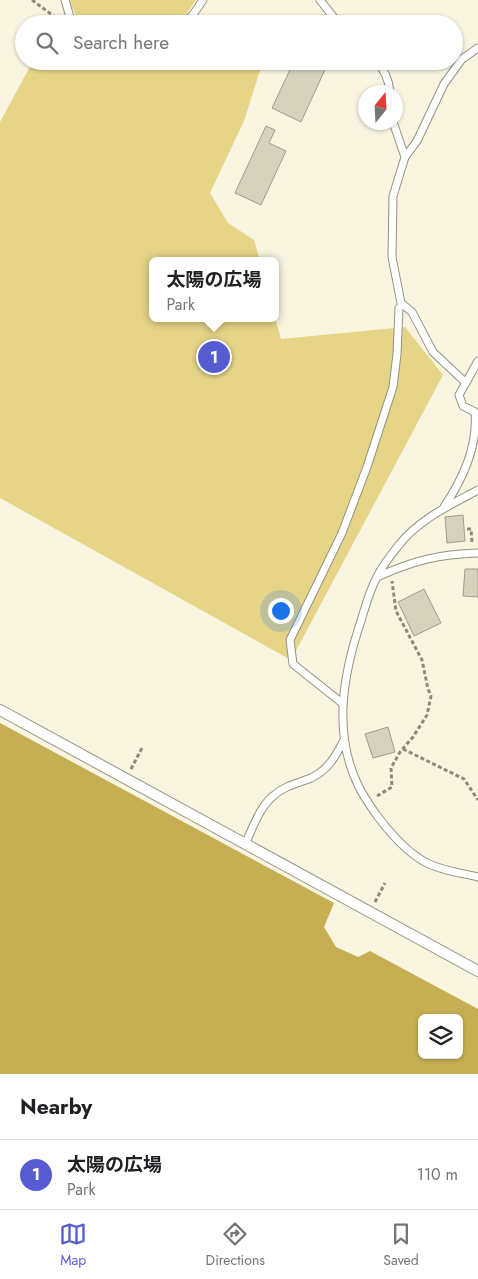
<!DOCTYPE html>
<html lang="en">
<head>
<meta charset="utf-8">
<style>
  body { margin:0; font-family:Jost,"Noto Sans JP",sans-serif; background:#f6f6f6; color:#202124 }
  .controls { position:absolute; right:15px; bottom:15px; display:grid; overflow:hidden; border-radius:8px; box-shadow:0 1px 4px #0004 }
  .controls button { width:45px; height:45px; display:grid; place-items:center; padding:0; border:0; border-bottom:1px solid #e0e0e0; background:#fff; color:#202124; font:25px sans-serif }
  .compass { position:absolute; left:358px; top:85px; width:45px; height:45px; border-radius:50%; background:#fff; box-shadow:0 1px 4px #0004; rotate:18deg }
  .you { position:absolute; left:280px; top:610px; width:18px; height:18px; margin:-12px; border:4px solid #fff; border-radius:50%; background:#1a73e8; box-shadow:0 0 0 8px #1a73e833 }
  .badge { display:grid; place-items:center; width:32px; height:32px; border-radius:50%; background:#565bd2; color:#fff; font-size:16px; font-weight:700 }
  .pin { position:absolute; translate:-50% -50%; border:2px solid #fff; box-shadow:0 1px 5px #0006 }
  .popup { position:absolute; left:149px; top:257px; width:130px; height:65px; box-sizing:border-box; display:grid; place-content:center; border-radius:8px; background:#fff; filter:drop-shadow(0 1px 4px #0005); font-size:16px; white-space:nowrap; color:#757577 }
  .popup b { font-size:19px; color:#202124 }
  .popup::after { content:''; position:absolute; left:50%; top:100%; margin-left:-10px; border:10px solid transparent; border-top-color:#fff }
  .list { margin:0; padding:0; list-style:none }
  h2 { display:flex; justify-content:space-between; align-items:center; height:65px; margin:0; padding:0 20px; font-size:21px }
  h2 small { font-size:16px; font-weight:400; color:#757577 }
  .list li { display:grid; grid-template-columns:32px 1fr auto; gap:15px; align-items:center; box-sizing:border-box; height:70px; padding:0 20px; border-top:1px solid #e0e0e0 }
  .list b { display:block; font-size:19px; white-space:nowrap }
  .list p { margin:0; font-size:16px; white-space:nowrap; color:#757577 }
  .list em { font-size:16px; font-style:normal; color:#757577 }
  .icon { flex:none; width:28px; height:28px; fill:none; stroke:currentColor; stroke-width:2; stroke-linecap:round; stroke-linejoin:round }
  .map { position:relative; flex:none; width:478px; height:1074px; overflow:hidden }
  .search { position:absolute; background:#fff; box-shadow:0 1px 4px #0004; left:15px; right:15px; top:15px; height:55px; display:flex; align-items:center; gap:12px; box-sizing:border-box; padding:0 18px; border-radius:28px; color:#757577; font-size:19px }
  .sheet { height:135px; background:#fff }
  nav { display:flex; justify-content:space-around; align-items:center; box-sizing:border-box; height:70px; border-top:1px solid #e0e0e0; background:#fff; font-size:14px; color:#757577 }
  nav a { display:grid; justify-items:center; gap:2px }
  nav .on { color:#565bd2 }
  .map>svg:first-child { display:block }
</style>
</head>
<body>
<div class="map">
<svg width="478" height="1074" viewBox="0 0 478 1074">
  <rect width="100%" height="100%" fill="#f9f5e0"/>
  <!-- green -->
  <path fill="#e6d487" d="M69,0H196L187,13L170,24H85L77,18Z
    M33,61H263L244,121L210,193L228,223L254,240L260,261H153V318H275L281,339L405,327L443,375L291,660L0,498V122Z"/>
  <!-- water -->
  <path fill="#c5af52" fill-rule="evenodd" d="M0,723L334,903L324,927L336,947L358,957L370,951L478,1009V1074H0ZM422,1018H459V1055H422Z"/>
  <!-- building -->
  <path fill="#d7d2be" stroke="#a19c89" d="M294,61H329L301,122L272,108Z
    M266,126L275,130L269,143L286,151L261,205L235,193Z
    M463,515L465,541L447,543L445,517Z
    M465,569H478V597L463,596Z
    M424,589L441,623L414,636L398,602Z
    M388,727L395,752L373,758L365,734Z"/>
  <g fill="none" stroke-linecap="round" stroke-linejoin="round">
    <!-- service casing -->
    <g stroke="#96927f" stroke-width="9">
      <path id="service" d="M65,0L72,24
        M320,0L339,24
        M181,24L192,16L203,0
        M376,61C384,69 389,81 390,92
        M393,122L405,157
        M466,383L433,352L412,312L401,303L392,257L393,196L405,157L417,141L444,84L462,59L478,48
        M478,490C450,505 418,520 398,546C391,555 382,566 377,577C368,593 364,613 358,630C342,681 334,735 358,785C363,796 371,807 378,817C391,834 407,853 427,863C443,871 461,873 478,877
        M444,507C463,479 478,447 475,412L463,406L459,395L478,361
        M377,577C413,561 438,554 478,553
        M342,703L293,664L290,640L342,533L367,467L393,387L397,354L399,308
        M245,844C253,828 259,808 273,796C284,786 298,783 311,778C328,770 336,756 344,740"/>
    </g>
    <!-- pedestrian casing -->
    <g stroke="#96927f" stroke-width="12">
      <path id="pedestrian" d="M0,710L478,971"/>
    </g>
    <!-- path -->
    <path stroke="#8d8a7c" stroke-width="3" stroke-dasharray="4 2.5" stroke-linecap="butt" d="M32,0L55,17
      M467,529H471L472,542
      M403,749L464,779L478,800
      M131,769L143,746
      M377,796L392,787L391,768L400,752L413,737L427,715L431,696L428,689L422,660L396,611L392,581
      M375,902L385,883"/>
    <!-- service -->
    <use href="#service" stroke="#fff" stroke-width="7"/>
    <!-- pedestrian -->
    <use href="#pedestrian" stroke="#fff" stroke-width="10"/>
  </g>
</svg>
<div class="controls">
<button><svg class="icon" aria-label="layers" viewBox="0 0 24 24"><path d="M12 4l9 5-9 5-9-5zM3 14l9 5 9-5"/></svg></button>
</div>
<svg class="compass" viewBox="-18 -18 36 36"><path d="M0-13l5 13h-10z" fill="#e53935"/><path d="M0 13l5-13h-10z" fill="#757577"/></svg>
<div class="you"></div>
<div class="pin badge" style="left:214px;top:357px">1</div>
<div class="popup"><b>太陽の広場</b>Park</div>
<div class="search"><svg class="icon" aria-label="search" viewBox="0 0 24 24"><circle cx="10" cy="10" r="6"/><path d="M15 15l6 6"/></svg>Search here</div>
</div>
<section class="sheet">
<h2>Nearby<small></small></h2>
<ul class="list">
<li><span class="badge">1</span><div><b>太陽の広場</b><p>Park</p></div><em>110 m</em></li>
</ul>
</section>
<nav>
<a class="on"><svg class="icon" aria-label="map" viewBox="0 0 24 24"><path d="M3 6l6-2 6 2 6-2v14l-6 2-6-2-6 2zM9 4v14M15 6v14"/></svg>Map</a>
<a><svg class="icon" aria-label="directions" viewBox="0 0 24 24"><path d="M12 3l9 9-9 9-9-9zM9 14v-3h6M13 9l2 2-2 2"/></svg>Directions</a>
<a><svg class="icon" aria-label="saved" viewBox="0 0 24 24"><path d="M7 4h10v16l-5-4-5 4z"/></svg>Saved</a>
</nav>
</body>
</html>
